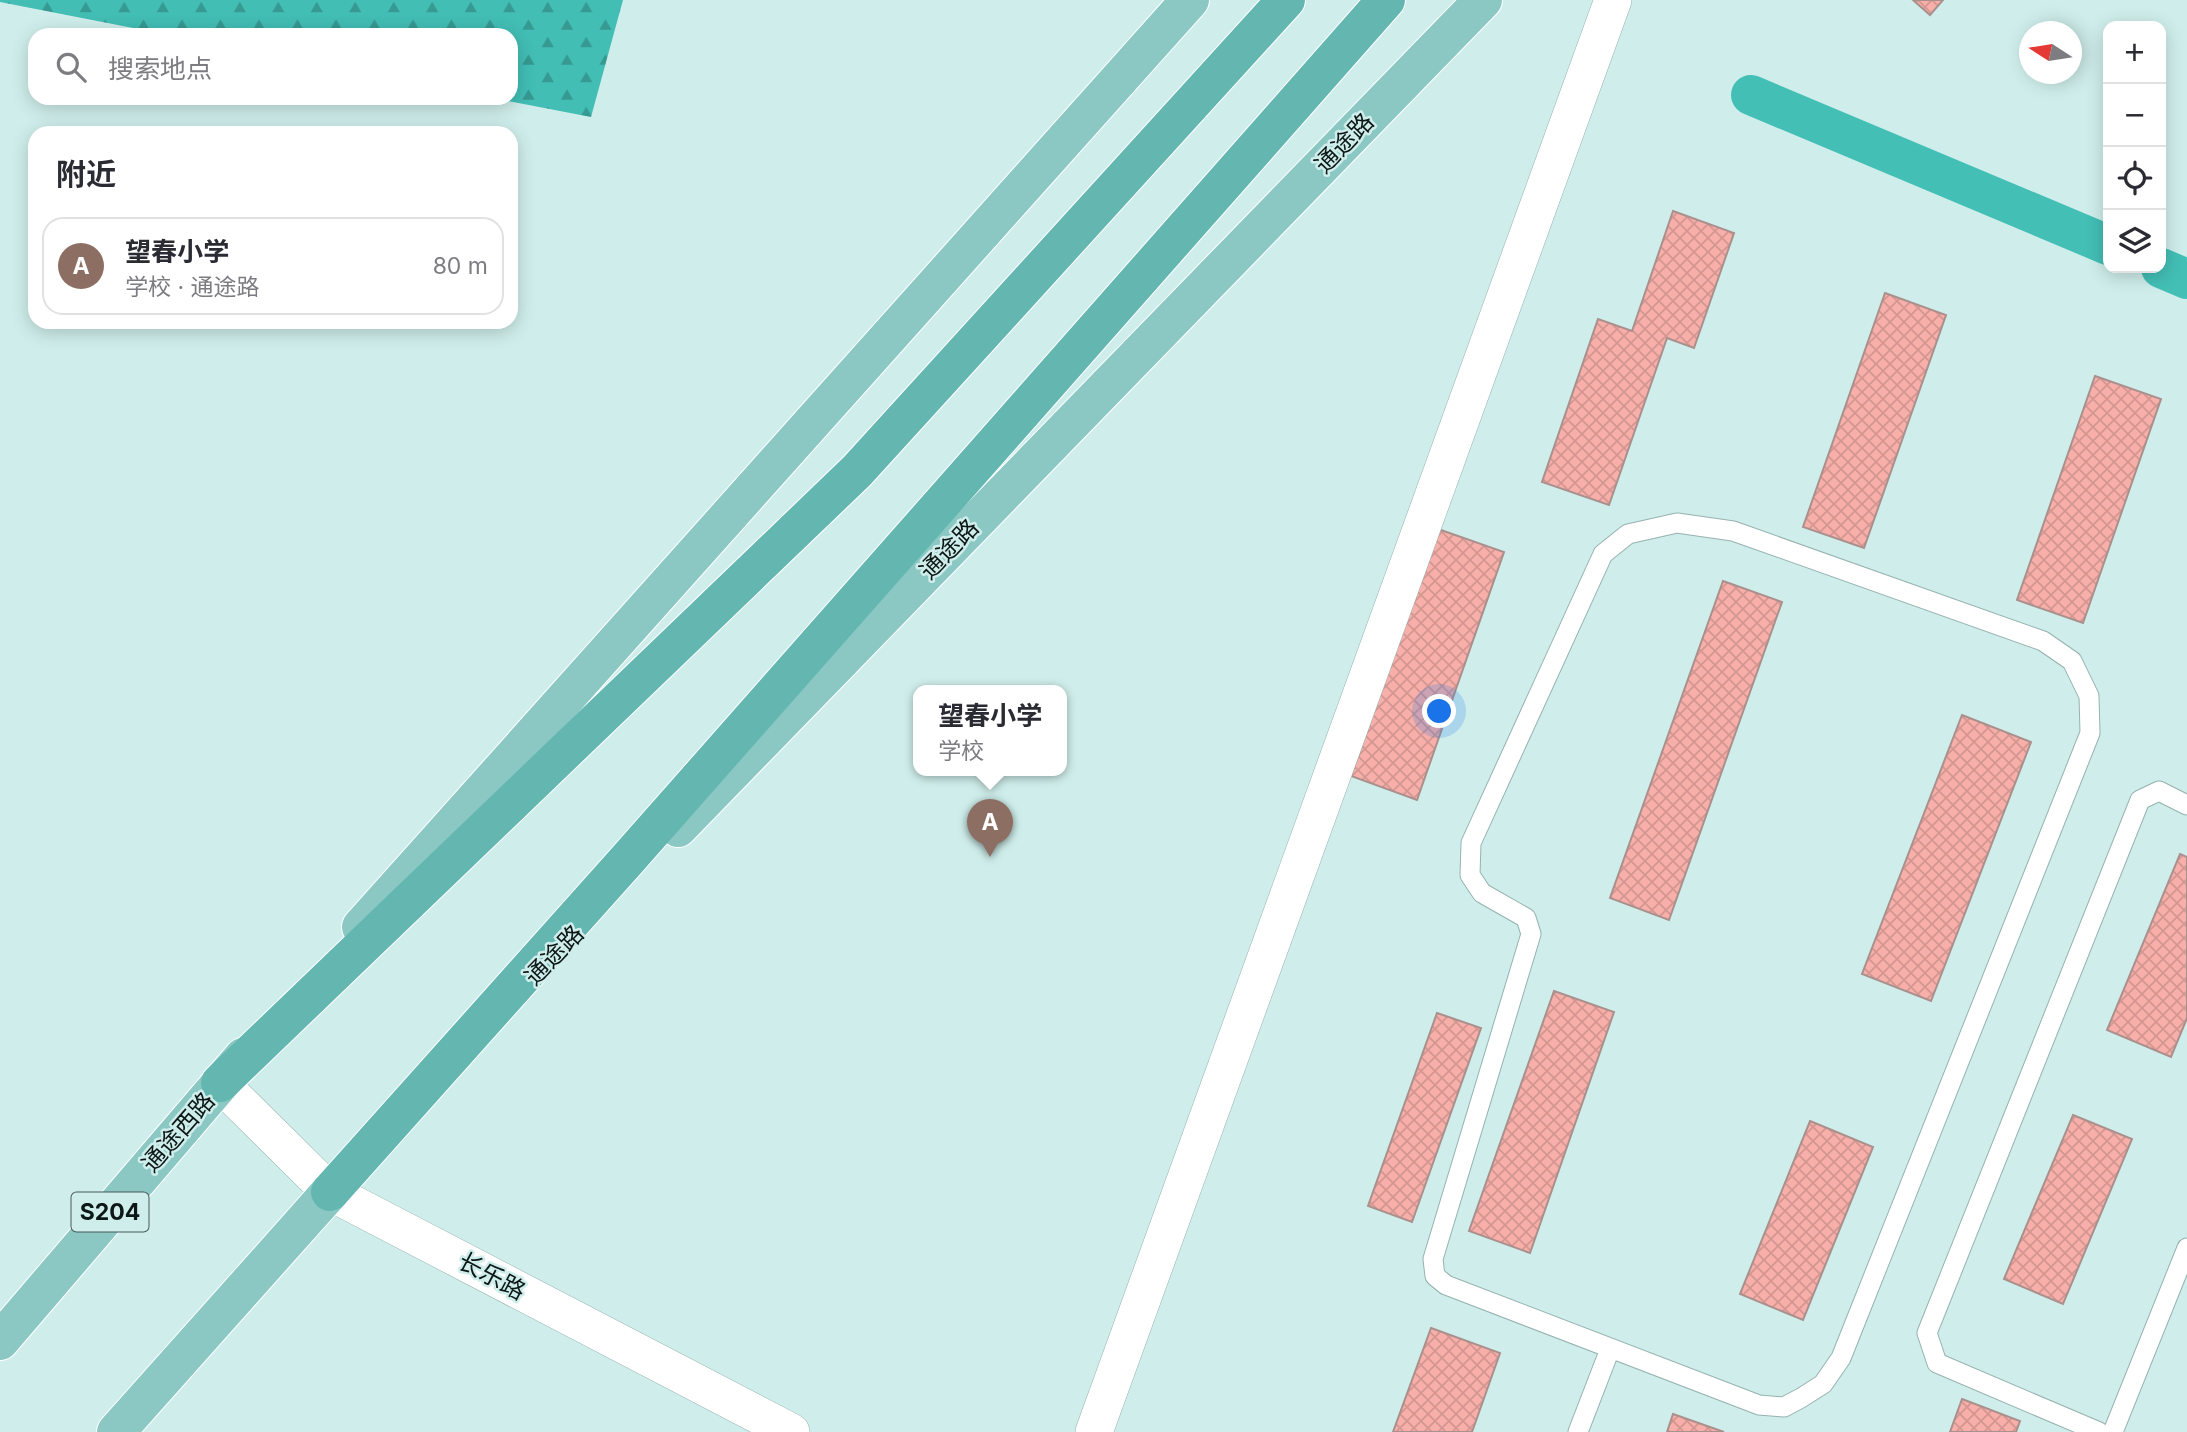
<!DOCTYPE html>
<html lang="zh">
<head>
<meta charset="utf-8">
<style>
  body { margin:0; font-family:Inter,"Noto Sans SC",sans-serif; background:#f2f2f3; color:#2b2b33 }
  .controls { position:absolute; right:21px; top:21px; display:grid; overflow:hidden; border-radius:14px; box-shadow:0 4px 18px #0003 }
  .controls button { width:63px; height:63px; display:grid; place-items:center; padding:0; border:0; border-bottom:2px solid #e1e1e2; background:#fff; color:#2b2b33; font:35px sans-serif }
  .compass { position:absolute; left:2019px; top:21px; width:63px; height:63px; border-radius:50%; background:#fff; box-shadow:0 4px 18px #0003; rotate:282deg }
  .you { position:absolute; left:1440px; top:712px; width:24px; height:24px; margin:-18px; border:5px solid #fff; border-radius:50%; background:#1a73e8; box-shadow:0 0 0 10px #1a73e833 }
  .badge { display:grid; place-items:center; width:46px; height:46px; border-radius:50%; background:#7c3aed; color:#fff; font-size:23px; font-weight:700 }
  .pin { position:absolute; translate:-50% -58px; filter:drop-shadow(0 2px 4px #0008) }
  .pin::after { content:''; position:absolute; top:37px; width:24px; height:21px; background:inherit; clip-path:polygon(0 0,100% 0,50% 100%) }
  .popup { position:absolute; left:913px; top:685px; width:154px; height:91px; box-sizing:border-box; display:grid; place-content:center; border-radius:14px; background:#fff; filter:drop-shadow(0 2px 5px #0005); font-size:23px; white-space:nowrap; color:#7c7c81 }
  .popup b { font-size:26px; color:#2b2b33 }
  .popup::after { content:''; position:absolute; left:50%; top:100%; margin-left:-14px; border:14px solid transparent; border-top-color:#fff }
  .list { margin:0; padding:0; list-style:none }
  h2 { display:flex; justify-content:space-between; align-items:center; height:91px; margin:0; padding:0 28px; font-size:30px }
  h2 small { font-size:23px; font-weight:400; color:#7c7c81 }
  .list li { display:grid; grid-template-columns:46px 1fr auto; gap:21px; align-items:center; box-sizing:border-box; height:98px; margin:0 14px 14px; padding:0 14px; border:2px solid #e1e1e2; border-radius:21px }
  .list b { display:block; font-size:26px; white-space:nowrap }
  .list p { margin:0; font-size:23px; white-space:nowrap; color:#7c7c81 }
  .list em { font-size:23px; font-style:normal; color:#7c7c81 }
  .icon { flex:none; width:38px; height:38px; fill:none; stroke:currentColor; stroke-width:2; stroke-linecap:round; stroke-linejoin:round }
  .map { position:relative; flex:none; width:2187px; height:1432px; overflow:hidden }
  .search { position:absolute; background:#fff; box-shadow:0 4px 18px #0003; left:28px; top:28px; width:490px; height:77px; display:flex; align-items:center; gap:18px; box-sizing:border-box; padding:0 24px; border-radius:21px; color:#7c7c81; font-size:26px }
  .panel { position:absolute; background:#fff; box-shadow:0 4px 18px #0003; left:28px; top:126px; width:490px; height:203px; border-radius:21px }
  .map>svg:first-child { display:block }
</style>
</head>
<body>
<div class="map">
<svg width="2187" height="1432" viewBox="0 0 2187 1432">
  <defs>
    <pattern id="forest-firs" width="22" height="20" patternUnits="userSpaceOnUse" patternTransform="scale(1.75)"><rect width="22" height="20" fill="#42beb5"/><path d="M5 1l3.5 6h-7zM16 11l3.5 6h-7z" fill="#369992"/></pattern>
    <pattern id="building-cross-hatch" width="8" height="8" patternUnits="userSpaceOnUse" patternTransform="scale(1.75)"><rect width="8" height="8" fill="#f8afa9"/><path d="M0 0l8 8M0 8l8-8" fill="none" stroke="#d39691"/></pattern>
  </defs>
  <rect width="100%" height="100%" fill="#cfeeeb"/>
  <!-- forest -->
  <path fill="url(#forest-firs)" d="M0,0H623L591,117L493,98H511V35H169L0,2Z"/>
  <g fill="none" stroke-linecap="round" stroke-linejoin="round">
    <!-- canal -->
    <path stroke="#43bfb6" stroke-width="40" d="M1751,95L2108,245
      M2161,268L2187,279"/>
  </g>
  <!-- building -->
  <path fill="url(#building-cross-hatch)" stroke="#aa908d" stroke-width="2" d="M1913,0H1943L1930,15Z
    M1673,211L1734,233L1694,348L1667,338L1609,505L1542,482L1598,319L1632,331Z
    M1885,293L1946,315L1864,548L1803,527Z
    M2095,376L2161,399L2083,623L2017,600Z
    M1438,529L1504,552L1417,800L1351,776Z
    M1723,581L1782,602L1669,920L1610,898Z
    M1962,715L2031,742L1931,1001L1862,974Z
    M2180,854L2187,857V1018L2171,1057L2107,1030Z
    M1554,991L1614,1012L1530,1253L1469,1231Z
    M1437,1013L1481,1028L1412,1222L1368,1206Z
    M2073,1115L2132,1139L2063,1304L2004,1279Z
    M1810,1121L1873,1147L1803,1320L1740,1294Z
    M1431,1328L1500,1353L1472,1432H1393Z
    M1962,1399L2020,1421L2016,1432H1950Z
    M1673,1414L1724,1432H1667Z"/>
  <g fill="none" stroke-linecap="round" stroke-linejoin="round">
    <!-- service casing -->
    <g stroke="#95b2af" stroke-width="21">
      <path id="service" d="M1677,523L1733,531L2043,641L2072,661L2089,696L2090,733L1841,1358L1823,1384L1801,1398L1784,1407L1759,1405L1446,1285L1435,1276L1433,1259L1531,934L1526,918L1482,893L1470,875L1471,843L1603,554L1628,534Z
        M1578,1432L1610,1349
        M2099,1432L1937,1363L1927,1333L2140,800L2159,791L2187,805
        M2113,1432L2187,1248"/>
    </g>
    <!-- minor casing -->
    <g stroke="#95b2af" stroke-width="38">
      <path id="minor" d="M220,1083L330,1192L791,1432
        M1094,1432L1613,0"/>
    </g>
    <!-- primary casing -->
    <g stroke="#fff" stroke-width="40">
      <path id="primary" d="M678,828L1483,0
        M361,927L1190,0
        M0,1341L243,1057
        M116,1432L330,1192"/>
    </g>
    <!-- trunk casing -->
    <g stroke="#fff" stroke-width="40">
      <path id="trunk" d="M220,1083L857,471L1286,0
        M330,1192L627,860L1386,0"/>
    </g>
    <!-- service -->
    <use href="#service" stroke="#fff" stroke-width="19"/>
    <!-- minor -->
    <use href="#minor" stroke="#fff" stroke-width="37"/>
    <!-- primary -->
    <use href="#primary" stroke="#8bc8c4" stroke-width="38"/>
    <!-- trunk -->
    <use href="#trunk" stroke="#64b6b0" stroke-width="38"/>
  </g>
  <g text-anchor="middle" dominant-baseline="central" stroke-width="5" stroke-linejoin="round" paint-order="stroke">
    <!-- shield labels -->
    <rect fill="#cfeeeb" stroke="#465856" stroke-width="2" x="71.5" y="1192.5" width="77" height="39" rx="5"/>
    <g font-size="23" font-weight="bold" fill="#0c1716">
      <text x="110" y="1212">S204</text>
    </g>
    <!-- street labels -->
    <g font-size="24" fill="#0c1716" stroke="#cfeeeb">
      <text transform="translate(1344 143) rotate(-46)">通途路</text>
      <text transform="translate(949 549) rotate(-46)">通途路</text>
      <text transform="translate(554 955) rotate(-46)">通途路</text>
      <text transform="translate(178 1132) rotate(-49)">通途西路</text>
      <text transform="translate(492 1276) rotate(28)">长乐路</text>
    </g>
  </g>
</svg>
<div class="controls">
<button>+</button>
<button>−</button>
<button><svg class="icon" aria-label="locate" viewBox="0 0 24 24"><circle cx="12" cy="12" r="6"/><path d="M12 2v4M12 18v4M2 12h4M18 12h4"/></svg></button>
<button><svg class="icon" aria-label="layers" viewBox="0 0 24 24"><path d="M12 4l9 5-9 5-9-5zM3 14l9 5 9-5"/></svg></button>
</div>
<svg class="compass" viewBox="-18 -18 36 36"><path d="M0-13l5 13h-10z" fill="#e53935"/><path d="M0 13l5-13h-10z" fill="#7c7c81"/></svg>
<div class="you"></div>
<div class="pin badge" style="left:990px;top:857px;background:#8d6e63">A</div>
<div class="popup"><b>望春小学</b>学校</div>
<div class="search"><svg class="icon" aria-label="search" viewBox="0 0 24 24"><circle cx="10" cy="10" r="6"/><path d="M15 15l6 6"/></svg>搜索地点</div>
<section class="panel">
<h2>附近<small></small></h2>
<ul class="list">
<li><span class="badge" style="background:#8d6e63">A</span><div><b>望春小学</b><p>学校 · 通途路</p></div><em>80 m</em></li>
</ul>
</section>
</div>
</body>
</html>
